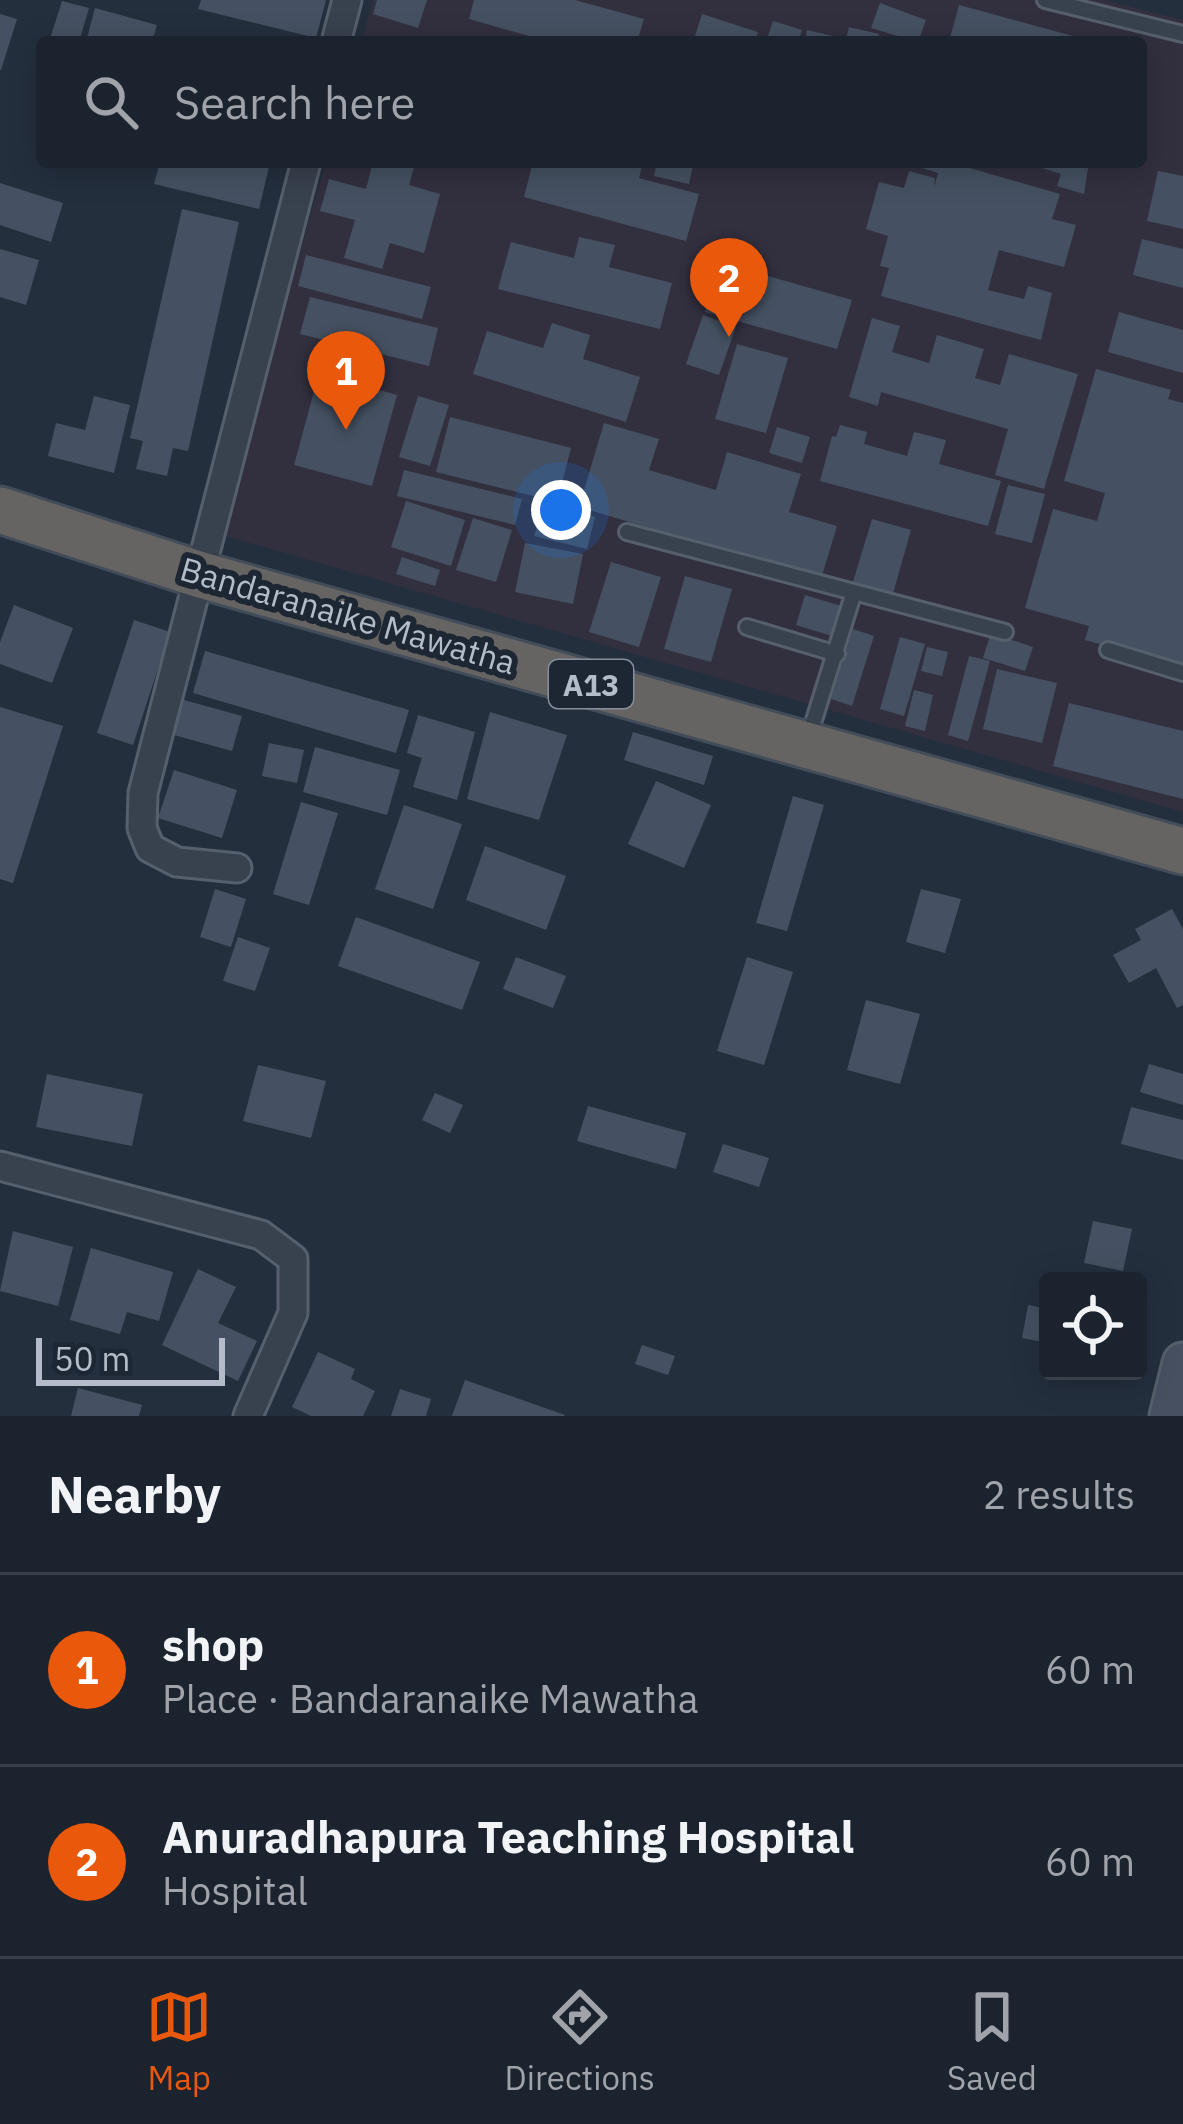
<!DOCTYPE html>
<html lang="en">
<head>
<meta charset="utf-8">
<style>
  body { margin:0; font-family:"IBM Plex Sans",sans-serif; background:#242b36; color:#f1f3f6 }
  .controls { position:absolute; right:36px; bottom:36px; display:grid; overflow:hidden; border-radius:12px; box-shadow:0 6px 30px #0003 }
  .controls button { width:108px; height:108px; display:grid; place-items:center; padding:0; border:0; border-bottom:3px solid #39404a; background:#1b232e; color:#f1f3f6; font:60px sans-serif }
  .scale { position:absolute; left:36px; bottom:30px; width:189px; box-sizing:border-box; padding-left:12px; border:6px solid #b4bcc9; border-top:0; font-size:33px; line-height:42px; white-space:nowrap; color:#b4bcc9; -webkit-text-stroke:9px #1d2633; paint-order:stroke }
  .you { position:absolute; left:561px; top:510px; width:42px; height:42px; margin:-30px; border:9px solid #fff; border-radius:50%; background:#1a73e8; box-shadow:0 0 0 18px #1a73e833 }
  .badge { display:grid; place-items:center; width:78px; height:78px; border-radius:50%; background:#ea580c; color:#fff; font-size:39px; font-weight:700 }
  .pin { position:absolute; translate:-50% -99px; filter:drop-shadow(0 3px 6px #0008) }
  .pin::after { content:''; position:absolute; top:63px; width:42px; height:36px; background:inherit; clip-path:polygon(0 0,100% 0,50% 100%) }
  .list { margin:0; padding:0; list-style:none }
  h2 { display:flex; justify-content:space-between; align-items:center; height:156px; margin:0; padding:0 48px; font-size:51px }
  h2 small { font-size:39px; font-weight:400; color:#a0a4aa }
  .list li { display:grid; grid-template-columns:78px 1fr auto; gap:36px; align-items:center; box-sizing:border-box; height:192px; padding:0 48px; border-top:3px solid #39404a }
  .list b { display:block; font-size:45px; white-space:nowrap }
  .list p { margin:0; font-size:39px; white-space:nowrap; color:#a0a4aa }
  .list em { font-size:39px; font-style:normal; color:#a0a4aa }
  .icon { flex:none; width:66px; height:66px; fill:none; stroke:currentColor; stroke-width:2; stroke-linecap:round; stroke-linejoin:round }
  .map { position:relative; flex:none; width:1183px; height:1416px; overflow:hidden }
  .search { position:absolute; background:#1b232e; box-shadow:0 6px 30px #0003; left:36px; right:36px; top:36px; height:132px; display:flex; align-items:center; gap:30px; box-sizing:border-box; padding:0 42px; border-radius:12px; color:#a0a4aa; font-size:45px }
  .sheet { height:540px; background:#1b232e }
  nav { display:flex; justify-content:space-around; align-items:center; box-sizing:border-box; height:168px; border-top:3px solid #39404a; background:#1b232e; font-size:33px; color:#a0a4aa }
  nav a { display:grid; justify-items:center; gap:6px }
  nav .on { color:#ea580c }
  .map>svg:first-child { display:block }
</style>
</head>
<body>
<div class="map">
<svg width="1183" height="1416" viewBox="0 0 1183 1416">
  <rect width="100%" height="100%" fill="#242f3e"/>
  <!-- medical -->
  <path fill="#32303f" d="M373,0H1105L1183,20V812L219,534L326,162H1141V42H361Z"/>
  <!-- building -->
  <path fill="#455162" d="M201,0H326L316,38L198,9Z
    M377,0H427L418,28L373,14Z
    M474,0H575L644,19L637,42H550L469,19Z
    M62,1L89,8L79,42H49Z
    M880,3L926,20L918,42L871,28Z
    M959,5L1091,41V42H949Z
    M95,8L157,25L152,42H86Z
    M0,14L17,19L1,70H0Z
    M702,14L758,32L755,42H693Z
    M773,21L802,30L798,42H766Z
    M849,27L879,34L877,42H805L807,30L846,39Z
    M160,162H246L269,167L259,209L154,184Z
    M373,162L414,167L409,185L440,194L424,253L390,243L382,269L344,258L355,220L320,211L329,179L366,189Z
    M533,162H578L600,168L602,162H643L639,178L699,194L686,241L524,197Z
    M657,162L693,165L689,184L654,176Z
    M903,162H949L1060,194L1052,219L1076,225L1064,267L999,250L988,290L1024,299L1028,286L1052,293L1041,340L881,296L889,268L880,266L888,236L866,229L879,182L904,188L909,171L935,178L934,188L938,173Z
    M1023,162H1089L1084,194L1057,186L1061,174Z
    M1158,171L1183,176V229L1147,221Z
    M0,183L63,203L51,242L0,225Z
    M182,209L239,222L188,451L173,448L167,476L136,469L143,441L130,438Z
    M579,237L615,245L609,267L672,283L660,329L498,289L511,242L574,258Z
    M1142,239L1183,249V288L1133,275Z
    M0,249L39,260L26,305L0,297Z
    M306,255L431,287L422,319L298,286Z
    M719,262L852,300L837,349L705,312Z
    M310,297L438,328L429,366L300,334Z
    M1119,312L1183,330V373L1108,352Z
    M703,315L736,327L719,375L686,364Z
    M872,318L900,326L892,352L929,363L937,335L984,349L975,378L1000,385L1009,354L1078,374L1044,489L995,475L1008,429L881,392L878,406L849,397Z
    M552,323L590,335L583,359L640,377L626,422L473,374L487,331L543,348Z
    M737,344L788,358L766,433L715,419Z
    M1096,369L1171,390L1168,399L1183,403V667L1085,640L1089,626L1025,608L1053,509L1097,521L1105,493L1064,481Z
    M319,373L397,395L372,486L294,465Z
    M94,396L130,405L114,473L48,456L56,423L85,430Z
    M418,396L449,405L430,466L399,457Z
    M450,417L571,448L557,502L436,472Z
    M604,423L659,439L649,470L716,490L727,452L801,474L789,512L837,526L821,579L579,507Z
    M840,425L867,432L864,444L907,456L914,432L946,440L939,464L1001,481L988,526L820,481L832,436L836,437Z
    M777,427L810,437L802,463L769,453Z
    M404,470L522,499L515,525L397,496Z
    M1008,485L1045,494L1032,543L995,534Z
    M406,501L465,520L451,566L391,547Z
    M543,504L595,517L587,549L534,536Z
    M473,518L512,530L496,582L456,570Z
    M872,519L911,530L892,597L852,585Z
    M525,543L583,554L573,604L515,592Z
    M402,557L440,570L435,586L396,574Z
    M611,562L661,577L639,647L589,632Z
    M685,576L732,589L711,662L664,649Z
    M805,595L841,606L832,636L796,625Z
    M14,605L73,628L52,683L0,664V642Z
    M134,620L170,632L133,745L97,733Z
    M853,629L874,636L852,706L831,699Z
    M991,633L1033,647L1025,671L983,658Z
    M900,637L925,644L904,716L880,709Z
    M927,647L948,652L942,676L921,671Z
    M205,651L409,710L396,753L193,693Z
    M969,656L990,661L968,741L948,735Z
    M997,669L1057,683L1042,743L983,729Z
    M914,690L933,695L925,731L905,726Z
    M184,700L242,716L232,751L174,735Z
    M1069,703L1183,731V799L1053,766Z
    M0,707L63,726L13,883L0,879Z
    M490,712L567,735L539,820L467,799Z
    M418,715L475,732L457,800L413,787L422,758L407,753Z
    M633,732L713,756L704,785L624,760Z
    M269,743L304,750L297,783L262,776Z
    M315,747L400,770L387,815L303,792Z
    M174,770L237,790L222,838L158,818Z
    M656,781L711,805L684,868L628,844Z
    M793,796L824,805L787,931L756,923Z
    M301,802L338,813L309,905L273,894Z
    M404,805L462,824L433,909L375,889Z
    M485,846L566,876L546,930L466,900Z
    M215,889L246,899L231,947L200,937Z
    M921,889L961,899L945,953L906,942Z
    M1172,909L1183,929V1005L1177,1008L1156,968L1129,983L1113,955L1141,940L1135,929Z
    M356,917L480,962L462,1010L338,966Z
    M238,937L270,948L255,991L223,981Z
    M516,957L566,976L553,1008L503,989Z
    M747,957L793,972L764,1065L717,1051Z
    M866,1000L920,1014L900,1084L847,1070Z
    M1149,1064L1183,1074V1105L1140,1092Z
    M258,1065L326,1081L311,1138L243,1121Z
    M47,1074L143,1094L132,1146L36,1127Z
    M435,1093L463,1105L450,1133L422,1120Z
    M588,1106L686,1133L676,1169L577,1141Z
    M1131,1107L1183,1120V1160L1121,1144Z
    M723,1144L769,1158L759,1187L713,1172Z
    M1093,1221L1132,1229L1123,1271L1084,1263Z
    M13,1231L73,1247L58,1306L0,1291Z
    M91,1248L173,1272L159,1321L127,1312L120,1334L70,1320Z
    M198,1269L236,1287L218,1323L257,1341L238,1381L162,1345Z
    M1028,1305L1048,1309V1343L1022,1338Z
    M642,1345L675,1356L668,1375L635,1364Z
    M318,1352L355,1369L351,1379L375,1391L363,1416H311L292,1407Z
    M465,1380L565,1415L564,1416H452Z
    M78,1388L142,1405L139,1416H71Z
    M400,1389L431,1399L426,1416H391Z"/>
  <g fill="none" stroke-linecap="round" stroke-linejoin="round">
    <!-- service casing -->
    <g stroke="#565f6c" stroke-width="20">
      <path id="service" d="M1045,0L1183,34
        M627,532L1005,632
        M747,627L837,654
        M1108,650L1183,673
        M809,736L854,592"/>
    </g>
    <!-- minor casing -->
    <g stroke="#565f6c" stroke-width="33">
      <path id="minor" d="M336,42L347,0
        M237,868L177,862L150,848L142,828L143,793L306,162
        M0,1166L261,1235L293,1259V1313L248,1416"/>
    </g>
    <!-- secondary casing -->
    <g stroke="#565f6c" stroke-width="45">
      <path id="secondary" d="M1170,1416L1183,1363"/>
    </g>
    <!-- trunk casing -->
    <g stroke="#434c59" stroke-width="51">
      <path id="trunk" d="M0,510L201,575L1183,851"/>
    </g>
    <!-- service -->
    <use href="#service" stroke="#38414e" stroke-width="14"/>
    <!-- minor -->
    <use href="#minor" stroke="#38414e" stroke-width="27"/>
    <!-- secondary -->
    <use href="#secondary" stroke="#465061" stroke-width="39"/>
    <!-- trunk -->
    <use href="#trunk" stroke="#656462" stroke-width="45"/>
  </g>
  <g text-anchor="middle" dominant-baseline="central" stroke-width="12" stroke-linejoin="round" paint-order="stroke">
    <!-- shield labels -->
    <rect fill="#1d2633" stroke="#878f9c" stroke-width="3" x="549" y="660" width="84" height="48" rx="9"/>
    <g font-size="30" font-weight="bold" fill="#b4bcc9">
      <text x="591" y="684">A13</text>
    </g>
    <!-- street labels -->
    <g font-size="33" fill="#b4bcc9" stroke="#1d2633">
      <text transform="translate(348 615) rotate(16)">Bandaranaike Mawatha</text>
    </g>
  </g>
</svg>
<div class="controls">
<button><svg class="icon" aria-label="locate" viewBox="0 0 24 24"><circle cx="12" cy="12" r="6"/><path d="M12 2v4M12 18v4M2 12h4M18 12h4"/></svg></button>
</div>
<div class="scale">50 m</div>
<div class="you"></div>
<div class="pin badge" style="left:346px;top:430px">1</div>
<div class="pin badge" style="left:729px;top:337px">2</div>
<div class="search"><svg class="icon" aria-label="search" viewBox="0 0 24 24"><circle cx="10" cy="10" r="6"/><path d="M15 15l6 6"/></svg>Search here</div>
</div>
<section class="sheet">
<h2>Nearby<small>2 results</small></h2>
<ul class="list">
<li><span class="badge">1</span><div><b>shop</b><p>Place · Bandaranaike Mawatha</p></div><em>60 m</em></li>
<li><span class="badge">2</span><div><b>Anuradhapura Teaching Hospital</b><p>Hospital</p></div><em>60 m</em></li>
</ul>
</section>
<nav>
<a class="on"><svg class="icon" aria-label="map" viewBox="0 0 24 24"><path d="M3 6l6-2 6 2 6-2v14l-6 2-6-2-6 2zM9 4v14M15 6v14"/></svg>Map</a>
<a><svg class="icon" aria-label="directions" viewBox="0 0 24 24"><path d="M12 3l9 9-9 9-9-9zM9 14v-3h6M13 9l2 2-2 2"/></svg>Directions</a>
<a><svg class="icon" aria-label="saved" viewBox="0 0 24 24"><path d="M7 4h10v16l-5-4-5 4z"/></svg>Saved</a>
</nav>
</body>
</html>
